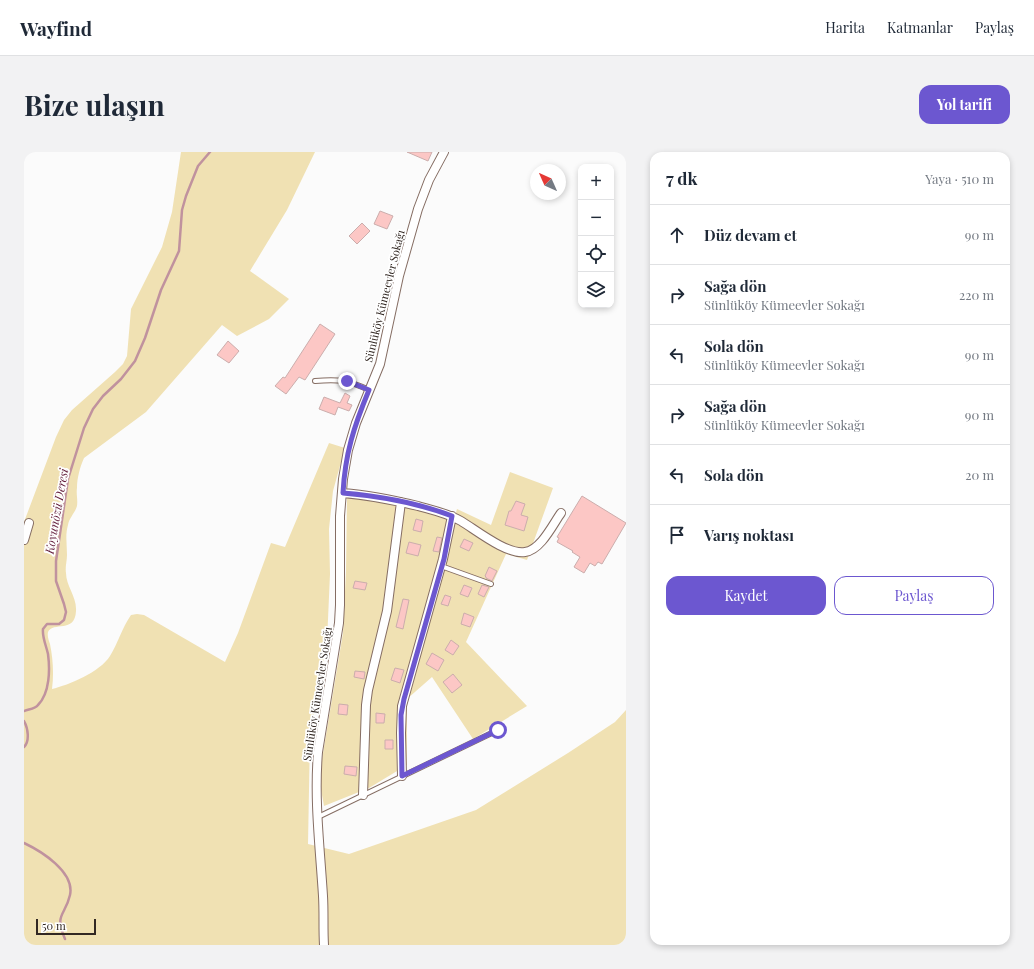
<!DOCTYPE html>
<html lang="tr">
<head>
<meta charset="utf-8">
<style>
  body { margin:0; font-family:"Playfair Display",serif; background:#f2f2f3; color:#1f2937 }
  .controls { position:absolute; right:12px; top:12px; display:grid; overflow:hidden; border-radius:8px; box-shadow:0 2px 6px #0003 }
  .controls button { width:36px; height:36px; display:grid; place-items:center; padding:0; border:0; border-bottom:1px solid #e0e1e3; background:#fff; color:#1f2937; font:20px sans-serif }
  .compass { position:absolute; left:506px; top:12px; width:36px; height:36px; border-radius:50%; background:#fff; box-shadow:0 2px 6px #0003; rotate:315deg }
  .scale { position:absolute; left:12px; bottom:10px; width:60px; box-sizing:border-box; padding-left:4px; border:2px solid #322823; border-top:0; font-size:11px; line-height:14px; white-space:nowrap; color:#322823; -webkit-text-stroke:3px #fff; paint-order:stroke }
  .stop { position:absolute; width:12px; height:12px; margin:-9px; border:3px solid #6c57d0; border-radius:50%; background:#fff }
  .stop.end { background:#6c57d0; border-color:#fff; box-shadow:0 1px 4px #0008 }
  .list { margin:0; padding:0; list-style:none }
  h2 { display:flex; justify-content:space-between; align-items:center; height:52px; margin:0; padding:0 16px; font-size:17px }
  h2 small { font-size:13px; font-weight:400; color:#747a83 }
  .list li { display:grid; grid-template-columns:26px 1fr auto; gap:12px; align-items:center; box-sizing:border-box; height:60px; padding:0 16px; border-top:1px solid #e0e1e3 }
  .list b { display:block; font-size:15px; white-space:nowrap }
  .list p { margin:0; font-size:13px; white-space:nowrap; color:#747a83 }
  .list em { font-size:13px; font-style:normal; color:#747a83 }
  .actions { display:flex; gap:8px; padding:12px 16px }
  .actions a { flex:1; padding:9px 0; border:1px solid #6c57d0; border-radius:12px; text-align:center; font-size:14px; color:#6c57d0 }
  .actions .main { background:#6c57d0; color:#fff }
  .icon { flex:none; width:22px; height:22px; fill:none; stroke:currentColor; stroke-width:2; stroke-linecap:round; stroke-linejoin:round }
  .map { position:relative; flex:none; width:602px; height:793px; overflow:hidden; border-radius:12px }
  header { display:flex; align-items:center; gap:24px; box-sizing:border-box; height:56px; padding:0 20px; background:#fff; border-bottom:1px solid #e0e1e3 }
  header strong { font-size:19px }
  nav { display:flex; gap:22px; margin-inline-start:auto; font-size:14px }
  .intro { display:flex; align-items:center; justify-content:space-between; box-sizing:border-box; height:96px; padding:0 24px }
  h1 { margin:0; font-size:28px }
  .button { padding:10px 18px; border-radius:12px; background:#6c57d0; color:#fff; font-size:14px; font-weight:700 }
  main { display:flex; gap:24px; padding:0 24px }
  aside { flex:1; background:#fff; border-radius:12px; box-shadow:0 2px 6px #0003 }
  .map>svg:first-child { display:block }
</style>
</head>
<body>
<header>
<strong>Wayfind</strong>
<nav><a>Harita</a><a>Katmanlar</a><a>Paylaş</a></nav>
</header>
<div class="intro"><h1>Bize ulaşın</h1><a class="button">Yol tarifi</a></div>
<main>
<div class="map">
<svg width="602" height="793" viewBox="0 0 602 793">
  <rect width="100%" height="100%" fill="#fbfbfb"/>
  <!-- green -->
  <path fill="#f0e1b3" d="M157,0H291L263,58L226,119L265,147L245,167L213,184L198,173L122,260L60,306C56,315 53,326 53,336C52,342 54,347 53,354C51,361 45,366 44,373C41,383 43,393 43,403C43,409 41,415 42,421C42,434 53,445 52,459C51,482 29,469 24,480C23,484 25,489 26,492C29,507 30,522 28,537C45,533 76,520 86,504C94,491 98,476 107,463L113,462L120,463L201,510L214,481L247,391L261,395L305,291L321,296L309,339L305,377L306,422L303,490L286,584L284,692L325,702L452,658L544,601L591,570L602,558V793H0V370L32,285L40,268L48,258L91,220L99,212L103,204L107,157L138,95L148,60Z
    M486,320L529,336L503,408L482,402L442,490L503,554L449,587L408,525L383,547V613L345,636L300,654L296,632L297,613L319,481L322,419L323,345L372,353L430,367L433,357L467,373Z"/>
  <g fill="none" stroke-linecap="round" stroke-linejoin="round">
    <!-- stream -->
    <path stroke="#c0929e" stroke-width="2.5" d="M0,559C5,557 11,557 14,553C26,541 26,517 24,502C22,493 18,485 19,477L23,472H35L40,468L42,460L40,452L32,429V409L44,327L60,276L69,257L79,244L97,227L111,209L121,186L137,138L155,99L158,58L162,44L174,14L186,0
      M0,569C4,576 6,589 0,595
      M0,691C17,699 51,720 46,743C41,765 30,761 41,787"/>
  </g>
  <!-- building -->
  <path fill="#fcc7c5" stroke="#cbadac" d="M383,0H408L404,9Z
    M356,59L369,64L363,77L350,72Z
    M338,71L346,79L333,92L325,84Z
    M296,172L311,182L281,228L275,225L262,242L251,234L259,225L261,226Z
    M204,189L215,199L205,211L193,203Z
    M321,241L326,244L323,251L328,253L325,259L314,255L311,263L295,257L300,245L316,251Z
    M558,344L602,371L578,412L574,410L571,414L566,411L560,421L550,415L556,405L548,400L549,399L533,390L535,386L533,385Z
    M492,349L501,352L497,363L504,365L500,379L481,373L485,359H487Z
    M392,367L399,369L397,380L389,378Z
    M413,385L418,386L415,400L409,399Z
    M440,387L449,391L445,399L436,395Z
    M385,390L397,393L394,404L382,401Z
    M465,415L473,419L468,429L462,426V425L461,424Z
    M331,429L343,431L341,438L329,436Z
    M440,433L448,436L444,445L436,442Z
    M458,433L465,435L460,445L454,442Z
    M421,443L427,445L424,454L417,452Z
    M379,447L385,448L379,477L372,475Z
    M440,461L450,465L446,475L437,472Z
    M427,488L435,494L429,503L421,498Z
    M408,501L420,508L414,519L402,512Z
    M371,516L380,518L376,531L367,528Z
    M331,519L341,520L340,527L330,525Z
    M429,522L438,533L428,541L419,530Z
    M315,552L324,553L323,563L314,562Z
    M352,561L361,562L360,571H352Z
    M361,588H369V597H361Z
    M321,614L333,615L332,624L320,622Z"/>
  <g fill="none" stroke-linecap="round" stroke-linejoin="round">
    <!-- lane casing -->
    <g stroke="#856d63" stroke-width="6">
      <path id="lane" d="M291,229C314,227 324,228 345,238
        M417,414L467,432
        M294,665L474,578"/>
    </g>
    <!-- street casing -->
    <g stroke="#856d63" stroke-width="10">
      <path id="street" d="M319,341C344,343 369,348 394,354C408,358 423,361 437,369C452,378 483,403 501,400C517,398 529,372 537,361
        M0,388L5,371
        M378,624L377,581L378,554L419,407L428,364
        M339,643L342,553L344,538L363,459L377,350
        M300,793C299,777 300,760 299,744C296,696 290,648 294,600L315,471L316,453V364L319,327L324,298L332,271L356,212L375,124L394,57L405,28L420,0"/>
    </g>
    <!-- lane -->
    <use href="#lane" stroke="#fff" stroke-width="4"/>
    <!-- street -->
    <use href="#street" stroke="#fff" stroke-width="8"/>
  </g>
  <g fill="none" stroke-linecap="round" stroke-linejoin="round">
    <!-- route -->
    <path stroke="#6c57d0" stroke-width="5" d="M323,229L345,238C330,274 321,302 319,341C355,344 394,351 428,364L420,407L380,547L377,563L378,624L474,578"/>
  </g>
  <g text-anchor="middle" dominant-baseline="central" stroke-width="3.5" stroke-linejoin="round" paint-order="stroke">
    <!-- street labels -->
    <g font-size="11" fill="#322823" stroke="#fff">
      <text transform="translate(360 144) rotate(-76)">Sünlüköy Kümeevler Sokağı</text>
      <text transform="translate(293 542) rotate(-81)">Sünlüköy Kümeevler Sokağı</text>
    </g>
    <!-- water labels -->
    <g font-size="12" font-style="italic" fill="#611b39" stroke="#fff">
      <text transform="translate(32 359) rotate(-80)">Koyunözü Deresi</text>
    </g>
  </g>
</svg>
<div class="controls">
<button>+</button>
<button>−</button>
<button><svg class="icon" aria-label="locate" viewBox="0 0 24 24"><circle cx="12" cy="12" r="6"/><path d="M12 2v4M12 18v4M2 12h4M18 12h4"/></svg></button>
<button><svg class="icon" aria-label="layers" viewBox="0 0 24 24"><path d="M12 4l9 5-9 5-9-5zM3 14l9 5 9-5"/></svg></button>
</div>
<svg class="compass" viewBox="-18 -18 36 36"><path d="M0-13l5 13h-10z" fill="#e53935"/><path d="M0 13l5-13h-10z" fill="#747a83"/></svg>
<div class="scale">50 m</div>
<div class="stop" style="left:474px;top:578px"></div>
<div class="stop end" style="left:323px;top:229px"></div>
</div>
<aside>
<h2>7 dk<small>Yaya · 510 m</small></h2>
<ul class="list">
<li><svg class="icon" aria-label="ahead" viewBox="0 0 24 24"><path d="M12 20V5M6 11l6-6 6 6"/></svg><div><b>Düz devam et</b></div><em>90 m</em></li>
<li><svg class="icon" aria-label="right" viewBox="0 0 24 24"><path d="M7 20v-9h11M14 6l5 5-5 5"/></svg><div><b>Sağa dön</b><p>Sünlüköy Kümeevler Sokağı</p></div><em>220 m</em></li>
<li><svg class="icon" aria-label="left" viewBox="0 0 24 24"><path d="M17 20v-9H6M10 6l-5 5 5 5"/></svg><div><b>Sola dön</b><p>Sünlüköy Kümeevler Sokağı</p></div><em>90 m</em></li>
<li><svg class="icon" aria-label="right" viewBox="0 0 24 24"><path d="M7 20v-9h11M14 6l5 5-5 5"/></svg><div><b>Sağa dön</b><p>Sünlüköy Kümeevler Sokağı</p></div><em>90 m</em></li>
<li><svg class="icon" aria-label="left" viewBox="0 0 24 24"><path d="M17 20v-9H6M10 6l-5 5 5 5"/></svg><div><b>Sola dön</b></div><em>20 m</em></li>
<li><svg class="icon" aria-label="arrive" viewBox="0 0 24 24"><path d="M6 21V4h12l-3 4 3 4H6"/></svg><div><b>Varış noktası</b></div></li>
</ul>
<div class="actions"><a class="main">Kaydet</a><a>Paylaş</a></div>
</aside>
</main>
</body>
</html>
